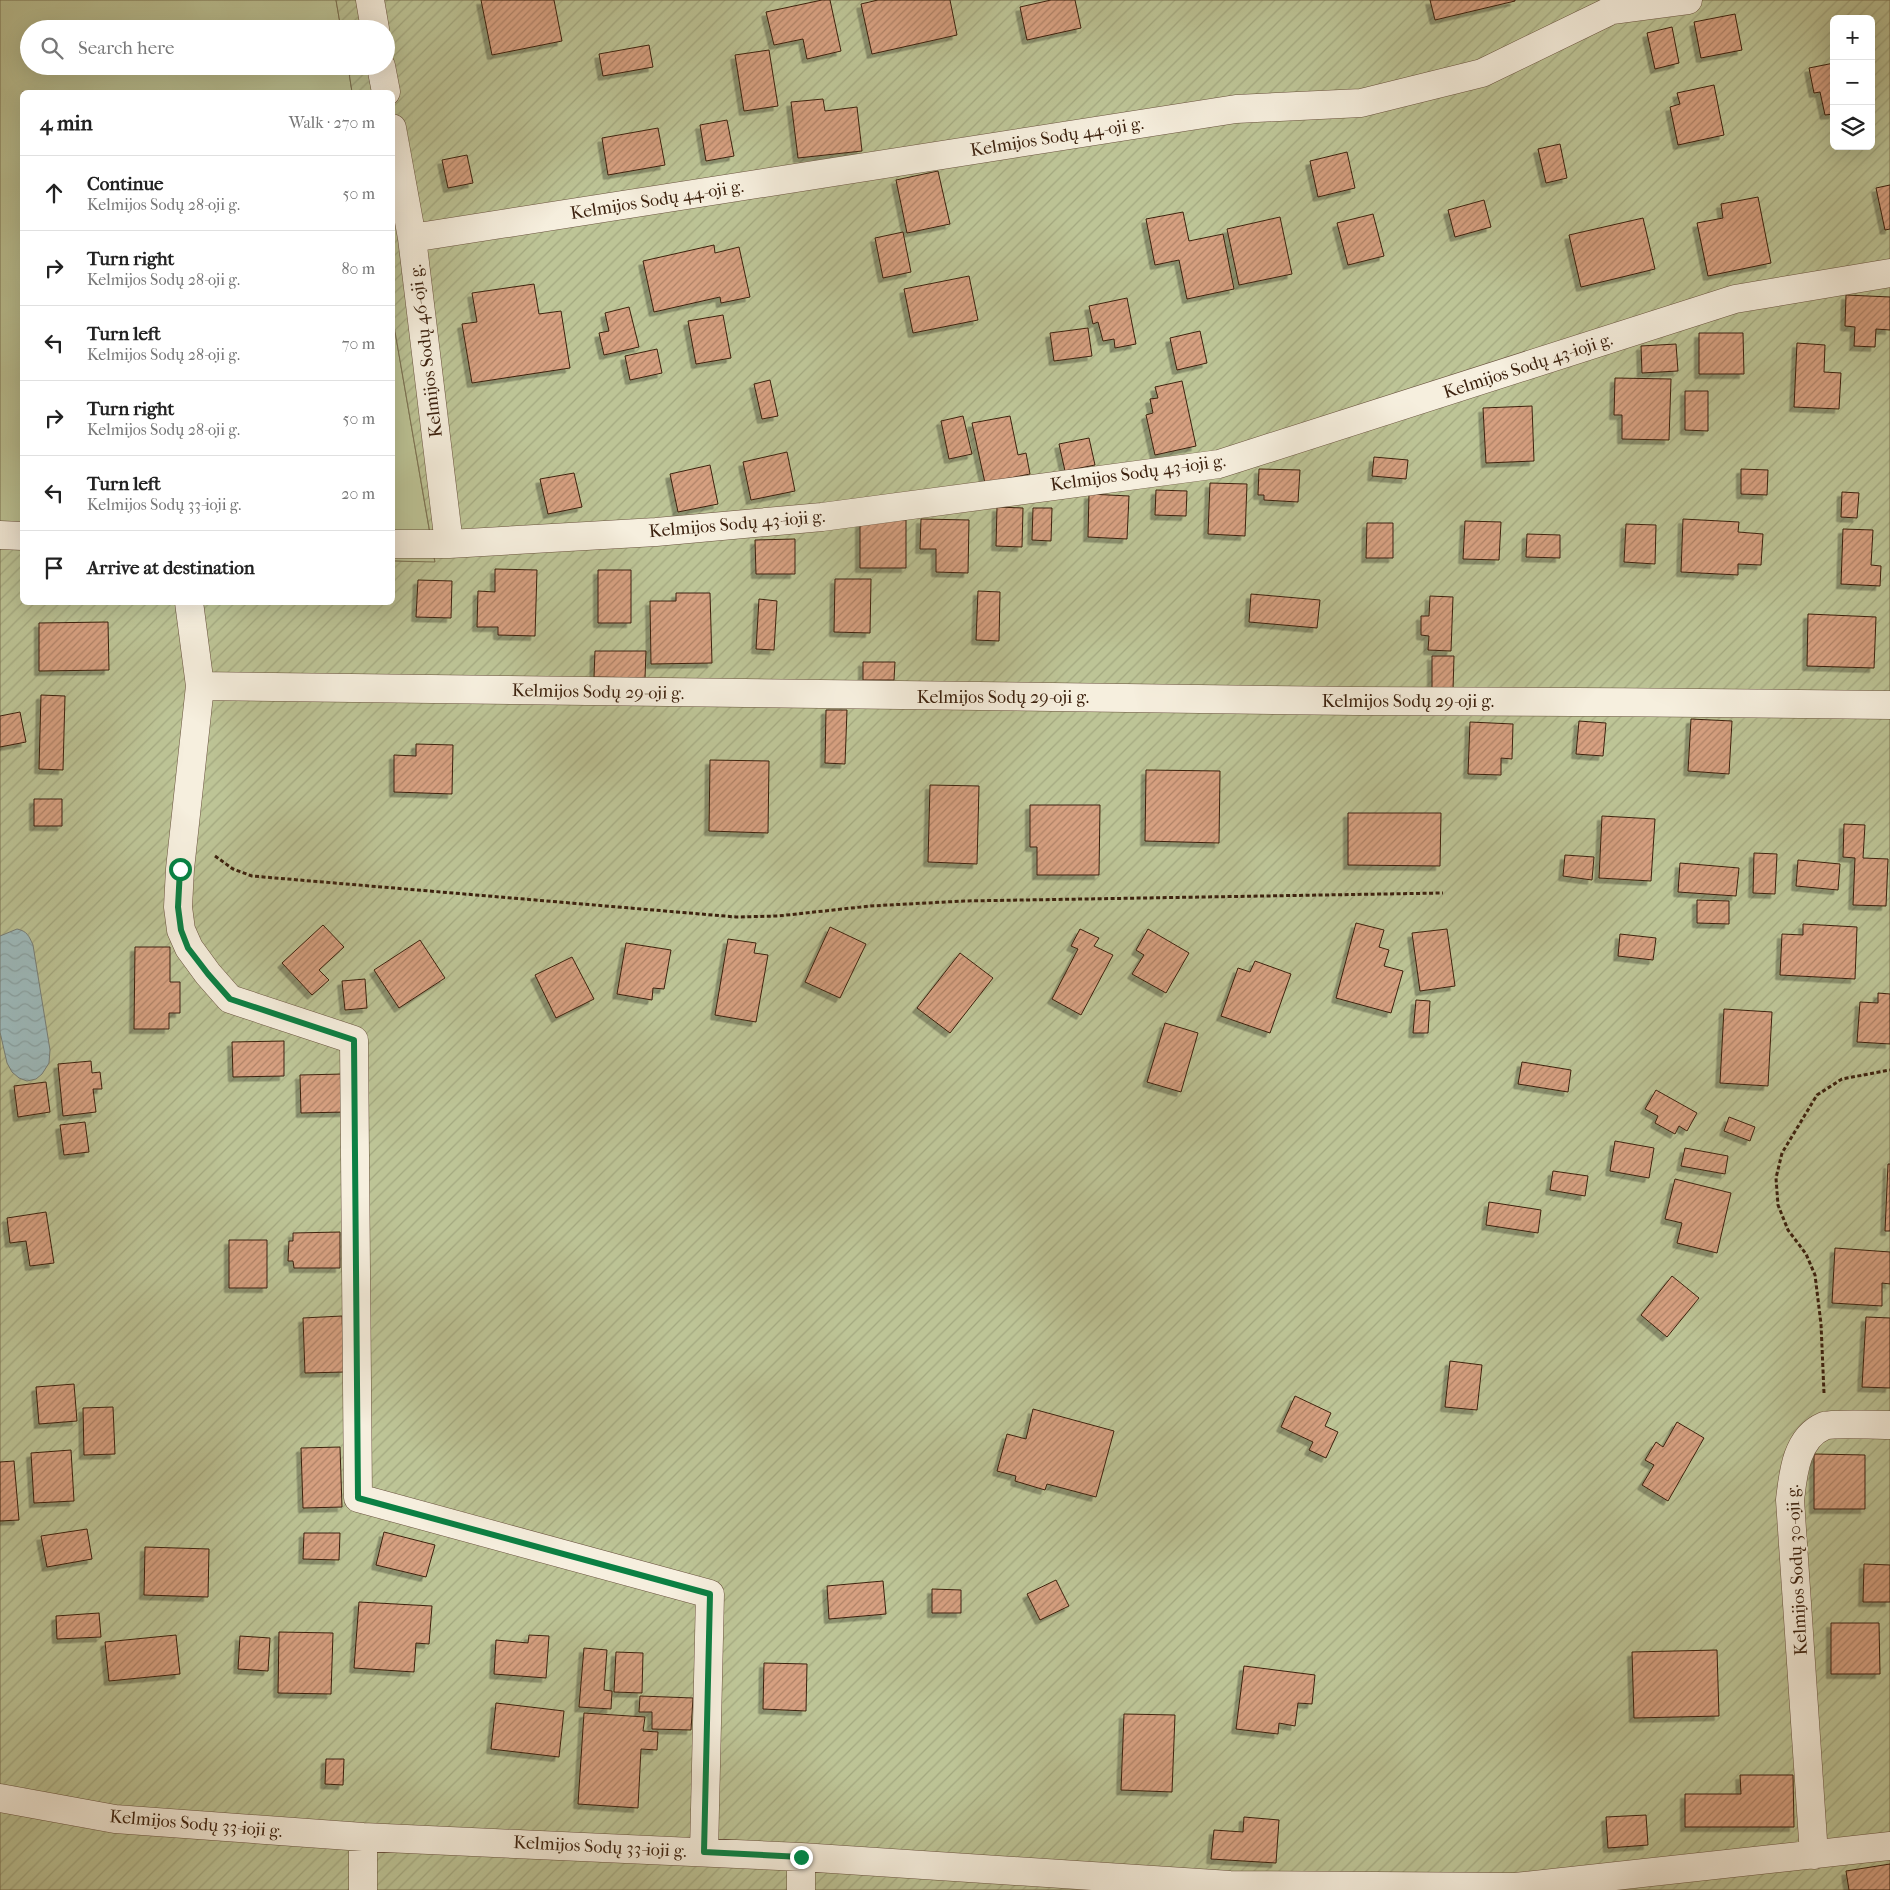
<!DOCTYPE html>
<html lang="en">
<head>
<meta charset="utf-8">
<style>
  body { margin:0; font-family:"IM FELL French Canon",serif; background:#f6f6f6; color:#222 }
  .controls { position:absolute; right:15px; top:15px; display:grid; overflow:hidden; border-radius:8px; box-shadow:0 5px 20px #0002 }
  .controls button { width:45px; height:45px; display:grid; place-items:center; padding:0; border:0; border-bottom:1px solid #e0e0e0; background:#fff; color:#222; font:25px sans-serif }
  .stop { position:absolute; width:15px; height:15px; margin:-11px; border:4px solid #0b8043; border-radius:50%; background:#fff }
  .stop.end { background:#0b8043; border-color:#fff; box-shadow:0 1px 5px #0008 }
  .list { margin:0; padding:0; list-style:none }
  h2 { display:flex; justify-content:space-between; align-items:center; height:65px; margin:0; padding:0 20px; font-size:21px }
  h2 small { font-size:16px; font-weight:400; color:#767676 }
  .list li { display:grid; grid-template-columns:32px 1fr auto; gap:15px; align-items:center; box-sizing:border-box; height:75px; padding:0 20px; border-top:1px solid #e0e0e0 }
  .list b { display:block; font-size:19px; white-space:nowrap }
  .list p { margin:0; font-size:16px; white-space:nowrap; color:#767676 }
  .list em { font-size:16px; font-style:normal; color:#767676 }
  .icon { flex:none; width:28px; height:28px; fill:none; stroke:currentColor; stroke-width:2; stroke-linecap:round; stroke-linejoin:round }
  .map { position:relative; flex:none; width:1890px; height:1890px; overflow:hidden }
  .search { position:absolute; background:#fff; box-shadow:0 5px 20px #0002; left:20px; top:20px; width:375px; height:55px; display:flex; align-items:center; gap:12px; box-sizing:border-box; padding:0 18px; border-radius:28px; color:#767676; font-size:19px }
  .panel { position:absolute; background:#fff; box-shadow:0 5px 20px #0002; left:20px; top:90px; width:375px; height:515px; border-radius:8px }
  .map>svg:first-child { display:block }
</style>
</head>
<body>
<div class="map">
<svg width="1890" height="1890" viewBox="0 0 1890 1890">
  <defs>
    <pattern id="garden-furrows" width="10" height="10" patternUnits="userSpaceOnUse" patternTransform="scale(1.25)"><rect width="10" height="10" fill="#bdc496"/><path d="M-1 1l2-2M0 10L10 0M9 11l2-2" fill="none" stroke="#a3a880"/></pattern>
    <pattern id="water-waves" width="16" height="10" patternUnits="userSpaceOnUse" patternTransform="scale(1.25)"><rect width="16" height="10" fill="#9ebdc0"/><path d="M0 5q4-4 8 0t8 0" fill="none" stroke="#89a2a4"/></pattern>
    <pattern id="building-hatch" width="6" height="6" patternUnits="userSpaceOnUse" patternTransform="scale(1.25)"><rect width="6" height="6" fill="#d6a080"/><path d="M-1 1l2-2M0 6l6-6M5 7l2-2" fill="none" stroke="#af8267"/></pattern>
    <filter id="shadow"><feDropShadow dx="-4.5" dy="4.5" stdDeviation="0" flood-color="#0004"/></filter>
  </defs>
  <rect width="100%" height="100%" fill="#f1e6cd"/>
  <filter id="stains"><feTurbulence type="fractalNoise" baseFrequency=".004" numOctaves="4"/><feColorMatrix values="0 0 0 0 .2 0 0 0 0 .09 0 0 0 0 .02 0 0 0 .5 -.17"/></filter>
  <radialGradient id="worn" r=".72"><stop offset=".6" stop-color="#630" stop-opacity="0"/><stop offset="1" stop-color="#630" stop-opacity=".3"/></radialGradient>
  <!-- green -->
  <path fill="#bdc496" stroke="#7c7252" d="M0,0H336L341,29H29V66H348L352,92H22V545L0,544Z
    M393,320L435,563L393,561Z"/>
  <!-- garden -->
  <path fill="url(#garden-furrows)" stroke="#7c7252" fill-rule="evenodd" d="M336,0H1890V1890H0V544L22,545V602H392L393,561L435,562L393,320L392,92H352L348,66H386V29H341ZM1834,19H1871V146H1834Z"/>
  <!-- water -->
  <path fill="url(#water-waves)" stroke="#777f79" d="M17,929C27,931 29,936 33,945L50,1050L49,1063L42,1074L36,1079L27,1081L19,1078L12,1072L7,1063L0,1032V936Z"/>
  <!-- building -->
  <path fill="url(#building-hatch)" stroke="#3c210e" filter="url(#shadow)" d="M481,0H554L562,41L492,55Z
    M822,0H830L841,51L807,59L803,39L774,45L766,12Z
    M878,0H950L957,35L872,54L861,4Z
    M1051,0H1075L1081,28L1027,40L1020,7Z
    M1430,0H1515V1L1435,20Z
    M1735,14L1742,50L1701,58L1694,22Z
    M1672,27L1679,63L1655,69L1647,33Z
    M649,45L653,67L603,76L599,54Z
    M769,50L778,106L744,111L735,55Z
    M1834,63V114L1825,115L1820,92L1814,93L1809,68Z
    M1714,85L1724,135L1678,145L1670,107L1680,104L1677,93Z
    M823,99L825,111L857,107L862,151L798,158L791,102Z
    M727,120L734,156L706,161L700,125Z
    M658,128L665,165L608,175L602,138Z
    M1560,144L1567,178L1546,183L1538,149Z
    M1347,152L1355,188L1318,197L1310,161Z
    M467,155L473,183L448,188L442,160Z
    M938,171L950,224L907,233L896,180Z
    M1890,185V229L1885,230L1876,188Z
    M1758,197L1771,263L1708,276L1697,223L1723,218L1721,204Z
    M1484,200L1491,227L1455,237L1448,210Z
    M1183,212L1189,241L1223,234L1234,289L1187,299L1179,260L1155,265L1146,219Z
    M1373,214L1384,256L1348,265L1337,223Z
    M1280,217L1292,274L1239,285L1227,229Z
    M1643,218L1655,269L1581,287L1569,235Z
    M903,232L911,272L883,278L875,238Z
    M714,245L715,253L739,247L750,297L721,303L720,297L654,312L643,261Z
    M969,276L978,320L913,333L904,289Z
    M534,284L539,314L561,311L570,368L472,383L462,324L477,322L472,293Z
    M1846,295L1890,297V330L1876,329L1875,347L1854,346L1855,327L1845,326Z
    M1127,298L1136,344L1115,348L1114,339L1103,341L1098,322L1093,324L1089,306Z
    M629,307L639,347L604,355L599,333L609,331L605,313Z
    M723,315L731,358L696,364L688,321Z
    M1088,328L1092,356L1054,361L1050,333Z
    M1200,331L1207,363L1177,370L1170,338Z
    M1699,333H1743L1744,374H1699Z
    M1797,343L1825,345L1824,372L1841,373L1839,409L1794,407Z
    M1676,344L1678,371L1642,373L1641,346Z
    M657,349L662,373L630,380L625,356Z
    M1615,378L1671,379L1669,440L1622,439V415H1614Z
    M770,380L778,416L762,419L754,384Z
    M1182,381L1196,446L1155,455L1146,415L1153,413L1150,399L1158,398L1155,387Z
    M1685,391H1708V431L1685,430Z
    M1532,406L1534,461L1486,463L1483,408Z
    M963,416L972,454L949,459L941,421Z
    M1010,416L1018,455L1026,453L1030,474L985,483L972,423Z
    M1089,438L1095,465L1065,471L1059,444Z
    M787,452L795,491L751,500L743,462Z
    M1374,457L1408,460L1406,479L1372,476Z
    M710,465L718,504L678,512L670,474Z
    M1259,469L1300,470L1298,502L1264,500V495H1258Z
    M1741,469L1768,470L1767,495L1741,494Z
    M574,473L582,507L548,514L540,479Z
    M1210,483L1247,484L1245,536L1208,534Z
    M1156,490L1187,491L1186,516L1155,515Z
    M1842,492L1859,493L1857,518L1841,517Z
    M1089,494L1129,496L1127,539L1088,537Z
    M997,507L1023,508L1022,547L996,546Z
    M1033,508H1052L1051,541L1032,540Z
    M921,519L969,520L968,573L936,572V549H920Z
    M1683,519L1739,522L1738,532L1763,534L1761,565L1738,564V575L1681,572Z
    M860,520H906V568H860Z
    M1465,521L1501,522L1499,560L1463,559Z
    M1367,523H1393V558H1366Z
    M1626,524L1656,525L1655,564L1624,562Z
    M1843,529L1873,530L1871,565L1881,566L1880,586L1841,584Z
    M1527,534L1560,535V558L1526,557Z
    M795,539V574H756L755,540Z
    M495,569L537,570L535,636L498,635V627H477L478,591L495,592Z
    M598,570H631V623H598Z
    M835,579H871L870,633L834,632Z
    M418,580L452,581L451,618L416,617Z
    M978,591L1000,592L999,641L976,640Z
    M676,593H710L712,663L651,664L650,601H676Z
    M1251,594L1320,600L1317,628L1249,622Z
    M1430,596L1453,597L1451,651L1428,650L1429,636L1421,635V616H1429Z
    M759,599L777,601L774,650L756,649Z
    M1808,614L1876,617L1874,668L1807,666Z
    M108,622L109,670L39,671V623Z
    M595,651H646L645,678L594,677Z
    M1432,656H1454L1453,690L1432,689Z
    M863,662H895L894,680H863Z
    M41,695L65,696L63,770L39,769Z
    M826,710H847L845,764L825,763Z
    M20,712L26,742L0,747V716Z
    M1691,719L1732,721L1729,774L1688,771Z
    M1579,721L1606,723L1603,756L1576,754Z
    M1470,722L1513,724L1512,759L1501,758V775L1468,774Z
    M416,744L453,745L452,794L394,792V755L416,756Z
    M710,760L769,761L768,833L709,831Z
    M1146,770L1220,771L1219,843L1145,841Z
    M930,785L979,786L977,864L928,862Z
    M34,799H62V826H34Z
    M1030,805H1100L1099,875H1037V847H1030Z
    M1348,813H1441L1440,866L1348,865Z
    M1602,816L1655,819L1651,881L1599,878Z
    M1844,824L1865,825L1863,858L1888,859L1886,906L1853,905L1855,858L1843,857Z
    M1754,853L1777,854L1775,894L1753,893Z
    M1565,855L1594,857L1592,880L1563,876Z
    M1798,860L1840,864L1838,890L1796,886Z
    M1680,863L1739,868L1736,896L1678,892Z
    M1697,900L1729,901V924L1697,923Z
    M1356,923L1384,930L1379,947L1389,950L1384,966L1403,971L1391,1013L1336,998Z
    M1803,924L1857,927L1855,979L1780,975L1782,934L1803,935Z
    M323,925L344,947L319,970L329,980L312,995L282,963Z
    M830,927L866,944L840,998L805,982Z
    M1080,929L1099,938L1094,946L1113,955L1081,1015L1052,999L1078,949L1071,946Z
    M1148,929L1189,953L1166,993L1132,974L1144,955L1136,950Z
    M1447,929L1455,986L1420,991L1412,933Z
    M1620,934L1656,938L1653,960L1618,956Z
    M728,939L756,943L754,953L768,955L756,1022L715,1015Z
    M420,940L445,978L399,1008L374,970Z
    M626,943L671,950L664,989L653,988L652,1000L617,994Z
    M135,947H170V982H180V1013H169V1029H134Z
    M960,953L993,978L950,1033L917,1008Z
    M572,957L594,999L556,1018L535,975Z
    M1255,961L1291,974L1270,1033L1221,1016L1238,968L1250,972Z
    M365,979L367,1008L345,1010L342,981Z
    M1878,993L1890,994V1044L1857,1042L1860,1002L1878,1003Z
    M1416,1000L1430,1001L1428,1033H1413Z
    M1724,1009L1772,1012L1768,1086L1720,1083Z
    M1165,1023L1198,1033L1181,1092L1147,1082Z
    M284,1041V1076L233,1077L232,1042Z
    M91,1061L92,1073L100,1072L102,1089H93L96,1112L63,1116L58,1064Z
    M1522,1062L1571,1070L1568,1092L1518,1084Z
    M343,1074L345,1112L301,1113L300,1075Z
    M46,1082L50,1112L18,1117L14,1086Z
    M1656,1090L1697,1113L1687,1131L1679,1126L1675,1134L1655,1123L1658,1116L1645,1109Z
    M1729,1117L1755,1127L1750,1141L1724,1131Z
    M85,1122L89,1152L64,1155L60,1125Z
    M1615,1141L1654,1148L1649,1178L1610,1171Z
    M1685,1148L1728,1156L1725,1174L1681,1166Z
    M1888,1164H1890V1231H1885Z
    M1553,1171L1588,1176L1585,1196L1550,1190Z
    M1675,1179L1731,1193L1717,1253L1677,1243L1682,1223L1665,1219Z
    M1489,1202L1541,1210L1538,1233L1486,1225Z
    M46,1212L54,1263L30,1266L26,1241L10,1243L7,1218Z
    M340,1232V1268H294L293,1261H288L289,1241H293V1233Z
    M229,1240H267V1288H229Z
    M1835,1248L1890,1252V1284L1882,1283V1306L1832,1303Z
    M1672,1276L1699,1298L1667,1337L1641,1315Z
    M342,1316L344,1372L305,1373L303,1318Z
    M1866,1317L1890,1318V1388L1862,1387Z
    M1450,1361L1482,1365L1477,1410L1445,1407Z
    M74,1384L77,1421L39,1424L36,1387Z
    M1295,1396L1331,1413L1325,1426L1338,1432L1326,1458L1309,1450L1313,1442L1281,1427Z
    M113,1407L115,1454L84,1455L83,1408Z
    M1033,1409L1114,1431L1096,1497L1047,1484L1045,1490L1015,1481L1016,1476L997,1471L1007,1434L1026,1439Z
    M1677,1422L1704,1438L1668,1501L1642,1485L1654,1465L1645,1460L1656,1442L1663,1447Z
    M340,1447L342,1507L303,1508L301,1448Z
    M71,1450L74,1501L34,1503L31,1453Z
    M1814,1454L1865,1455V1509H1814Z
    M14,1461L19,1520L0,1521V1462Z
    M87,1529L92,1559L47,1567L41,1536Z
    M384,1532L435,1545L426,1577L376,1565Z
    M304,1533H340L339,1560L303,1559Z
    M145,1547L209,1549L208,1597L144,1595Z
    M1864,1564L1890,1565V1602H1863Z
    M1056,1580L1069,1606L1040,1620L1027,1594Z
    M883,1581L886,1614L829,1619L827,1586Z
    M932,1589L961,1590V1613H932Z
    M359,1602L432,1606L429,1644L416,1643L414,1672L354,1668Z
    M99,1613L101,1637L57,1639L56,1616Z
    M1831,1623H1879L1880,1674H1831Z
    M279,1632L333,1633L331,1694L278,1693Z
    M176,1635L180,1674L109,1681L105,1642Z
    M529,1635L549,1636L546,1678L494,1674L496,1640L528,1643Z
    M240,1636L270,1638L268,1671L238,1669Z
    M584,1648L607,1650L604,1690L612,1691L611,1709L579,1707Z
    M1717,1650L1719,1716L1634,1718L1632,1652Z
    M616,1652L643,1653L642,1693L614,1692Z
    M764,1663L807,1664L806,1711L763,1709Z
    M1244,1666L1315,1675L1312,1704L1298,1703L1295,1726L1279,1723L1278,1734L1236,1729Z
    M640,1696L693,1698L691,1730L652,1729V1712H639Z
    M496,1703L564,1711L559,1757L491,1749Z
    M584,1713L645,1717L643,1731L658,1732L657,1750L641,1749L638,1808L578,1804Z
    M1124,1714L1175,1715L1172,1792L1121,1790Z
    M326,1759H344L343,1785L325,1784Z
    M1740,1775H1793L1794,1827H1685V1794H1741Z
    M1646,1815L1648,1845L1608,1848L1606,1817Z
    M1244,1817L1279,1820L1276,1863L1211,1859L1214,1830L1243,1832Z
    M1890,1864V1890H1849L1846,1871Z"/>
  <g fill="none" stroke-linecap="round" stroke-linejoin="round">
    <!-- minor casing -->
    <g stroke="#69523e" stroke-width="29">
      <path id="minor" d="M370,0L375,29
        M381,66L386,92
        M392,128L412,238L449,544
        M412,238L1236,109L1361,103L1482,73L1612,10L1688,0
        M0,535L22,536
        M392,544H449L656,532L822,517L1219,464L1735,299L1890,273
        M189,602L200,686C585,692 970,698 1355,701C1533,702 1712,702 1890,705
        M200,686L180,869L178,907L181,930L189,948L208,974L230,999L354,1040L358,1498L710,1594L704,1852
        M0,1798L115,1819L363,1837L801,1857L1230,1885L1515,1887L1890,1846
        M363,1837V1890
        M1814,1855L1790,1500C1793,1474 1796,1438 1824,1426C1832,1423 1878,1425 1890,1425
        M801,1857V1890"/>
    </g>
    <!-- path -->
    <path stroke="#3c210e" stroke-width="3" stroke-dasharray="4 2.5" stroke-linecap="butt" d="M215,856L233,869L252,876L736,917L778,916L870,906L964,901L1443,893
      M1824,1393L1821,1324L1815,1275L1806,1254L1788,1230L1778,1205L1776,1178L1782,1153L1817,1095L1842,1079L1890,1070"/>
    <!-- minor -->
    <use href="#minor" stroke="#f6efde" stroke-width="28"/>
  </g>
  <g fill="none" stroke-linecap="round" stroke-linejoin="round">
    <!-- route -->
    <path stroke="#0b8043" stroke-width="6" d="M180,869L178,907L181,930L188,948L208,974L230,999L354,1040L358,1498L710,1594L704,1852L801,1857"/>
  </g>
  <g text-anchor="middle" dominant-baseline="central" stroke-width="4" stroke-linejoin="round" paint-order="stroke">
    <!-- street labels -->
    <g font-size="18" fill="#3c210e" stroke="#f6efde">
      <text transform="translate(1057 137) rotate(-9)">Kelmijos Sodų 44-oji g.</text>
      <text transform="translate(657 200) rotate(-9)">Kelmijos Sodų 44-oji g.</text>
      <text transform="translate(426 351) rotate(-97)">Kelmijos Sodų 46-oji g.</text>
      <text transform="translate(1528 366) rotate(-18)">Kelmijos Sodų 43-ioji g.</text>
      <text transform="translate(1138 473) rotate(-8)">Kelmijos Sodų 43-ioji g.</text>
      <text transform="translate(737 524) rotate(-5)">Kelmijos Sodų 43-ioji g.</text>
      <text transform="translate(598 692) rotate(1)">Kelmijos Sodų 29-oji g.</text>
      <text x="1003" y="697">Kelmijos Sodų 29-oji g.</text>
      <text x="1408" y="701">Kelmijos Sodų 29-oji g.</text>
      <text transform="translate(1797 1570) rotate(-93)">Kelmijos Sodų 30-oji g.</text>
      <text transform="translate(196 1824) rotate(5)">Kelmijos Sodų 33-ioji g.</text>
      <text transform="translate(600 1847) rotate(3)">Kelmijos Sodų 33-ioji g.</text>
    </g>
  </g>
  <rect width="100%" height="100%" filter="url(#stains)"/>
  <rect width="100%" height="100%" fill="url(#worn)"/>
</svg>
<div class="controls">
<button>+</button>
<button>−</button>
<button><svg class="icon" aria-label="layers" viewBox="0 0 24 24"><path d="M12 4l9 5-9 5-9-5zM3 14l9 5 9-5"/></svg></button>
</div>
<div class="stop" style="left:180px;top:869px"></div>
<div class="stop end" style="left:801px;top:1857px"></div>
<div class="search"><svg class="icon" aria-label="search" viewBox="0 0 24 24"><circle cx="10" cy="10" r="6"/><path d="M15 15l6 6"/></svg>Search here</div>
<section class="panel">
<h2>4 min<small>Walk · 270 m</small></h2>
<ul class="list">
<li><svg class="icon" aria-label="ahead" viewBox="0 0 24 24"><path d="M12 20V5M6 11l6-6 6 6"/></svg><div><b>Continue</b><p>Kelmijos Sodų 28-oji g.</p></div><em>50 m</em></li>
<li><svg class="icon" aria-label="right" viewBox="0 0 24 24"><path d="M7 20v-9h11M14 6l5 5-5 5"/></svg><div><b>Turn right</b><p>Kelmijos Sodų 28-oji g.</p></div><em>80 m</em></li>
<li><svg class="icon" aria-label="left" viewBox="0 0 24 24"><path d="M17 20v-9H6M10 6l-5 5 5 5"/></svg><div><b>Turn left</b><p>Kelmijos Sodų 28-oji g.</p></div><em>70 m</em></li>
<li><svg class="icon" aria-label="right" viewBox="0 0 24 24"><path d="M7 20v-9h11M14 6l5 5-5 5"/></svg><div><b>Turn right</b><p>Kelmijos Sodų 28-oji g.</p></div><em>50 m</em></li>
<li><svg class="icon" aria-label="left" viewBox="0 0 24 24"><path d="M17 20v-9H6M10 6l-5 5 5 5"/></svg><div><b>Turn left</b><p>Kelmijos Sodų 33-ioji g.</p></div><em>20 m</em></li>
<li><svg class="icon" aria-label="arrive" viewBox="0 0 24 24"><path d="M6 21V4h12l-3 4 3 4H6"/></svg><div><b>Arrive at destination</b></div></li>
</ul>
</section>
</div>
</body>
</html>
